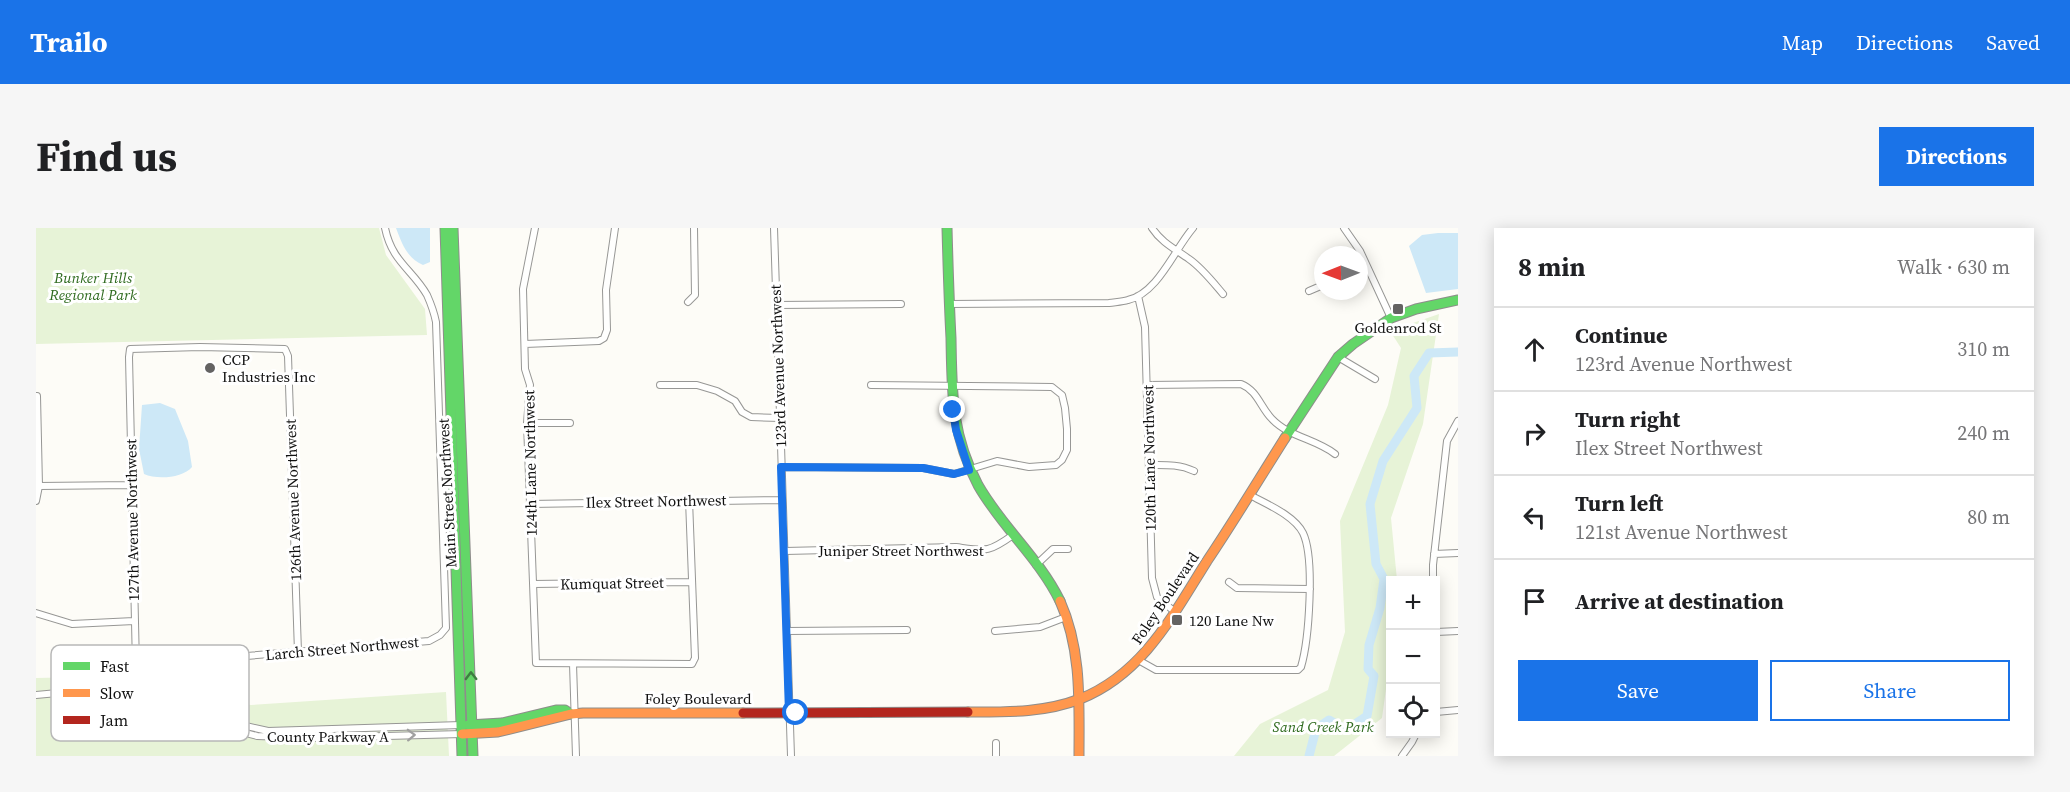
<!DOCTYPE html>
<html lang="en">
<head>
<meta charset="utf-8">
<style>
  body { margin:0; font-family:"Source Serif 4",serif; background:#f6f6f6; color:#202124 }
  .controls { position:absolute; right:18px; bottom:18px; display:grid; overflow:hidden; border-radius:0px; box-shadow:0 3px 15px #0003 }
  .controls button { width:54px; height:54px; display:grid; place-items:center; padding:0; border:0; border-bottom:2px solid #e0e0e0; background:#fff; color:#202124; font:30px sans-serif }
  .compass { position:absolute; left:1278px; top:18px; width:54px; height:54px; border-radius:50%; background:#fff; box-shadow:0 3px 15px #0003; rotate:269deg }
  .stop { position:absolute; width:18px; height:18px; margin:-14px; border:4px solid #1a73e8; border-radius:50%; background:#fff }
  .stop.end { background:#1a73e8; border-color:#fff; box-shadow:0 2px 6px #0008 }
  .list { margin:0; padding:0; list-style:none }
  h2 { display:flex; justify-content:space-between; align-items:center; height:78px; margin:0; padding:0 24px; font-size:26px }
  h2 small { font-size:20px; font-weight:400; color:#757577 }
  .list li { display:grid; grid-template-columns:39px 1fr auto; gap:18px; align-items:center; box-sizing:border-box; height:84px; padding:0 24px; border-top:2px solid #e0e0e0 }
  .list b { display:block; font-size:22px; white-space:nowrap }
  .list p { margin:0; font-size:20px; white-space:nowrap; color:#757577 }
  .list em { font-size:20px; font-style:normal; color:#757577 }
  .actions { display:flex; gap:12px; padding:18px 24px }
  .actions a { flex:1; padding:14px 0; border:2px solid #1a73e8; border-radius:0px; text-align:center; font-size:21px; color:#1a73e8 }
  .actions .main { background:#1a73e8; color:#fff }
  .icon { flex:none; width:33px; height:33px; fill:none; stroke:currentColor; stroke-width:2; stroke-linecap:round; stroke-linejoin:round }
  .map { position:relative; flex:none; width:1422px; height:528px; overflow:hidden; border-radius:0px }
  header { display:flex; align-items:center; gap:36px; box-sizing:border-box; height:84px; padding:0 30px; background:#1a73e8; color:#fff }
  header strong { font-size:28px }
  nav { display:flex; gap:33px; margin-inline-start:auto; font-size:21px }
  .intro { display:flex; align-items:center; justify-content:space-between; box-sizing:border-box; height:144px; padding:0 36px }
  h1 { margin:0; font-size:42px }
  .button { padding:15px 27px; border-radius:0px; background:#1a73e8; color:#fff; font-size:21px; font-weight:700 }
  main { display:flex; gap:36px; padding:0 36px }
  aside { flex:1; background:#fff; border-radius:0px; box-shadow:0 3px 15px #0003 }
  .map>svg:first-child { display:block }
</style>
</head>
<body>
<header>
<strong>Trailo</strong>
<nav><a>Map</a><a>Directions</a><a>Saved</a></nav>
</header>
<div class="intro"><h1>Find us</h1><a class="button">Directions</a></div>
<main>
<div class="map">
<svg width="1422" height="528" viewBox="0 0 1422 528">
  <rect width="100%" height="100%" fill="#fdfcf7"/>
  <!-- green -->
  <path fill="#e7f3d7" d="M0,0H343L350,27L389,81L391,107L0,116Z
    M1403,86L1387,196L1355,290L1361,352H1354V432L1346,490L1298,528H1198L1224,496L1292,462L1309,404L1304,293L1352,177L1365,120L1354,103Z
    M94,448L156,467L215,477L410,464L413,528H0V450Z"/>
  <!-- water -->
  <path fill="#cde8f7" d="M360,0H394V34L387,37C371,30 366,16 360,0Z
    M1402,5H1422V61L1390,65L1373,18L1386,7Z
    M124,175L139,181L152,213L156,239C147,250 121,252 108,246L103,221L106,177Z"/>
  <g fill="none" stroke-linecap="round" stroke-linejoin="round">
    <!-- river -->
    <path stroke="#cde8f7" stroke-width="9" d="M1273,528L1280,501L1293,492L1310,502L1331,488L1338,448L1332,441L1333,417L1344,380L1348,351L1340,336L1334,276L1347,233L1381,180L1378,148L1393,125L1422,124"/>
    <!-- street casing -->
    <g stroke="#979795" stroke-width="8">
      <path id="street" d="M499,0L487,61L489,141L494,157L491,195L500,435L656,436L659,430L653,272
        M738,0L755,528
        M1116,0C1125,14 1139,21 1153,31C1166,40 1176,53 1187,66
        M1308,0L1324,23L1355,90
        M1273,63L1287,57
        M1102,68L1109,99L1116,350L1121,369L1139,384
        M652,74L659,67L658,0
        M913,76L1073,75C1079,74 1086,74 1092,72C1122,65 1138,22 1157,0
        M740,77L865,76
        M489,116L563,113L568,110L571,102L570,62L579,0
        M1302,129L1339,151
        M624,157H661L681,163L699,173L706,184L715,189L744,190
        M1111,157L1205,156C1222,163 1224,179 1236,191C1253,209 1280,211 1299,226
        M491,195H534
        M1113,237C1129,237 1143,236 1158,243
        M745,239L887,240L918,246L961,233L993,239L1020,237L1026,232L1031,222V201L1029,180L1026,167L1016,159L835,157
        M3,258L96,257
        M0,273L3,258L1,168
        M494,276L746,272
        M749,323L920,319C950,323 952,325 977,307
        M1398,326L1422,325
        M1000,337L1017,321H1032
        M1397,352V337L1411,213L1422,193
        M1193,354L1201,360L1274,361
        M497,356L656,354
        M1400,369V386
        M0,385L36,396L98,393
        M751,403L871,402
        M959,403L1004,399L1030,389
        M1400,404L1422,403
        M1104,433L1120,442H1262L1265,439C1273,412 1279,330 1267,305C1258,287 1230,276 1214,267
        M537,436L540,528
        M100,437L393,413L404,407L410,400L400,94C398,84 395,76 391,67C376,41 356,34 349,0
        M95,462L100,438L93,129L94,121L164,119L249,121L252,128L262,424
        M95,462L105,469L187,499L221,508L274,510L426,506
        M0,467L64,461H100L188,493L232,503L425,497
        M1400,484L1422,482
        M960,515V528
        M1366,528L1376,514L1380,506"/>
    </g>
    <!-- fast casing -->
    <g stroke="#8e8d8b" stroke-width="11">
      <path id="fast" d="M409,0L426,528
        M417,0L437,528
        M911,0C912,37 913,73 915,110C916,165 915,206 942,257C965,298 1003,330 1024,373
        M1249,210L1302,129L1317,116L1355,90L1380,81L1422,72
        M432,497L466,495L520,482H529L535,486"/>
    </g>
    <!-- slow casing -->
    <g stroke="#8e8d8b" stroke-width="11">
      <path id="slow" d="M1024,373C1046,422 1043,475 1043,528
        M932,484C970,484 1008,485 1044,471C1107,446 1137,387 1171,333C1198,293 1223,251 1249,210
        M426,506L462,504L535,486L547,485H707"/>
    </g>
    <!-- jam casing -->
    <g stroke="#8e8d8b" stroke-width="11">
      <path id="jam" d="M707,485L932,484"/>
    </g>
    <!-- street -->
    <use href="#street" stroke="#fffffe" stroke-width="6"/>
    <!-- fast -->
    <use href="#fast" stroke="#63d668" stroke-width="9"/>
    <!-- slow -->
    <use href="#slow" stroke="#ff974d" stroke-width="9"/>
    <!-- jam -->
    <use href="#jam" stroke="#b3261e" stroke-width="9"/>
  </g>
  <!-- one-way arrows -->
  <defs><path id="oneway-chevron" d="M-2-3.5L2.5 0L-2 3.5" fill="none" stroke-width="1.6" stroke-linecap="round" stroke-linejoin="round" transform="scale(1.5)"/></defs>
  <use stroke="#3e7d41" href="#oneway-chevron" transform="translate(435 448) rotate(-91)"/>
  <use stroke="#a0a09f" href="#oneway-chevron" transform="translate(375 507) rotate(-2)"/>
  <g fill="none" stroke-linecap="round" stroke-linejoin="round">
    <!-- route -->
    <path stroke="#1a73e8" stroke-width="8" d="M760,485H753L745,239L887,240L918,246L933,242L920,202L917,182"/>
  </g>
  <!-- markers -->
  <g fill="#646362" stroke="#fff" stroke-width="2">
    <rect x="1356" y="75" width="12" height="12" rx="3"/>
    <circle cx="174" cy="140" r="6"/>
    <rect x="1135" y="386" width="12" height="12" rx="3"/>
  </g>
  <g text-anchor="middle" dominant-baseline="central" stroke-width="6" stroke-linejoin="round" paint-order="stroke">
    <!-- park labels -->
    <g font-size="15" font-style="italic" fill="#2f6b1f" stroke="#fff">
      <text x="57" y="49">Bunker Hills<tspan x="57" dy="17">Regional Park</tspan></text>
      <text x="1287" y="498">Sand Creek Park</text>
    </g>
    <!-- poi labels -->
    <g font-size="15" fill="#111" stroke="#fff" text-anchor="start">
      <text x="1362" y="99" text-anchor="middle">Goldenrod St</text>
      <text x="186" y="131">CCP<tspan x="186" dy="17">Industries Inc</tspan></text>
      <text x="1153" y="392">120 Lane Nw</text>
    </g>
    <!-- street labels -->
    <g font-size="15" fill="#111" stroke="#fff">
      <text transform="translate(742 138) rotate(-92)">123rd Avenue Northwest</text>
      <text transform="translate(1113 230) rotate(-91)">120th Lane Northwest</text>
      <text transform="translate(494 235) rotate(-91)">124th Lane Northwest</text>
      <text transform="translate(411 265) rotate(-93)">Main Street Northwest</text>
      <text transform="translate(257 272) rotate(-92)">126th Avenue Northwest</text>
      <text transform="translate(620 273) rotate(-1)">Ilex Street Northwest</text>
      <text transform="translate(96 292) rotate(-91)">127th Avenue Northwest</text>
      <text x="865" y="322">Juniper Street Northwest</text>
      <text transform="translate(576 355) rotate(-1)">Kumquat Street</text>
      <text transform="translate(1129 370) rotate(-56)">Foley Boulevard</text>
      <text transform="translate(306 420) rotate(-5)">Larch Street Northwest</text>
      <text x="662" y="470">Foley Boulevard</text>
      <text x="292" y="508">County Parkway A</text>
    </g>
  </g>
  <!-- legend -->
  <rect x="15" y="417" width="198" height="96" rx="9" fill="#fff" stroke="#b8b8b8" stroke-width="1.5"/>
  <rect x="27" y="434" width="27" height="8" fill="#63d668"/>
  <rect x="27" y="461" width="27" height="8" fill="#ff974d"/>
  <rect x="27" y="488" width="27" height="8" fill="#b3261e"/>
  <g font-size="16" fill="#111">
    <text x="64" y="444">Fast</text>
    <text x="64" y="471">Slow</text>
    <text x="64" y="498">Jam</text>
  </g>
</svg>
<div class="controls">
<button>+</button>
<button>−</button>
<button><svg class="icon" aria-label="locate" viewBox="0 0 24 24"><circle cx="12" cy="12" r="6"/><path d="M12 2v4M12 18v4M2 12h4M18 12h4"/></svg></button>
</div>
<svg class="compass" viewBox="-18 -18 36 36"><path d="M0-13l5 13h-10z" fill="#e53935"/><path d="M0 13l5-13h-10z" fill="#757577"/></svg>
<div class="stop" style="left:760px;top:485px"></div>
<div class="stop end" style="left:917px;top:182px"></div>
</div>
<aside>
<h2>8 min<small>Walk · 630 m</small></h2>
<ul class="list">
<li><svg class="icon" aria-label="ahead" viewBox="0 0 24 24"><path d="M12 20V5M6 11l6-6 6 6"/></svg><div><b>Continue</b><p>123rd Avenue Northwest</p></div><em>310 m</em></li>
<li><svg class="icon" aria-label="right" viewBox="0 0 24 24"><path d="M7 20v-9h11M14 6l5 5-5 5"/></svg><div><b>Turn right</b><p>Ilex Street Northwest</p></div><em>240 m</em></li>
<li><svg class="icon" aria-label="left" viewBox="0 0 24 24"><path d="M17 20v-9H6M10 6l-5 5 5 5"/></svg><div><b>Turn left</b><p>121st Avenue Northwest</p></div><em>80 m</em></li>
<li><svg class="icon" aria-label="arrive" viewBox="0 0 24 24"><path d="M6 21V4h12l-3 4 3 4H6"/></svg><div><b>Arrive at destination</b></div></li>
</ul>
<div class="actions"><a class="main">Save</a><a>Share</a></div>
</aside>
</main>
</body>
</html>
